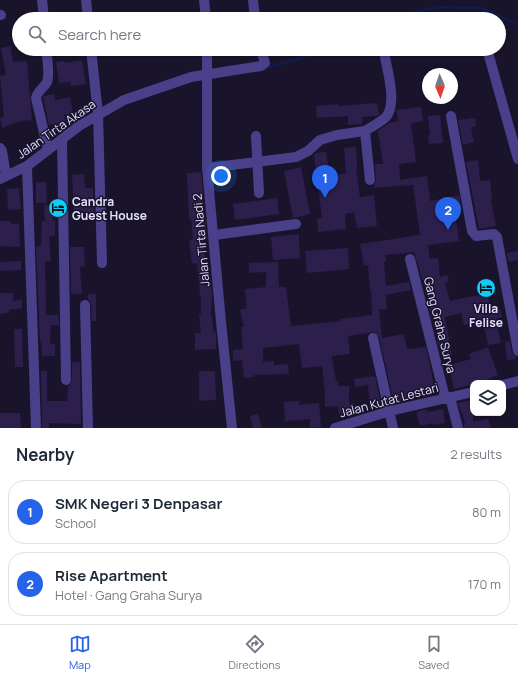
<!DOCTYPE html>
<html lang="en">
<head>
<meta charset="utf-8">
<style>
  body { margin:0; font-family:Manrope,sans-serif; background:#f6f6f7; color:#1f2937 }
  .controls { position:absolute; right:12px; bottom:12px; display:grid; overflow:hidden; border-radius:8px; box-shadow:0 1px 3px #0004 }
  .controls button { width:36px; height:36px; display:grid; place-items:center; padding:0; border:0; border-bottom:1px solid #e0e1e3; background:#fff; color:#1f2937; font:20px sans-serif }
  .compass { position:absolute; left:422px; top:68px; width:36px; height:36px; border-radius:50%; background:#fff; box-shadow:0 1px 3px #0004; rotate:178deg }
  .you { position:absolute; left:221px; top:176px; width:14px; height:14px; margin:-10px; border:3px solid #fff; border-radius:50%; background:#1a73e8; box-shadow:0 0 0 6px #1a73e833 }
  .badge { display:grid; place-items:center; width:26px; height:26px; border-radius:50%; background:#2563eb; color:#fff; font-size:13px; font-weight:700 }
  .pin { position:absolute; translate:-50% -33px; filter:drop-shadow(0 1px 2px #0008) }
  .pin::after { content:''; position:absolute; top:21px; width:14px; height:12px; background:inherit; clip-path:polygon(0 0,100% 0,50% 100%) }
  .list { margin:0; padding:0; list-style:none }
  h2 { display:flex; justify-content:space-between; align-items:center; height:52px; margin:0; padding:0 16px; font-size:17px }
  h2 small { font-size:13px; font-weight:400; color:#747a83 }
  .list li { display:grid; grid-template-columns:26px 1fr auto; gap:12px; align-items:center; box-sizing:border-box; height:64px; margin:0 8px 8px; padding:0 8px; border:1px solid #e0e1e3; border-radius:16px }
  .list b { display:block; font-size:15px; white-space:nowrap }
  .list p { margin:0; font-size:13px; white-space:nowrap; color:#747a83 }
  .list em { font-size:13px; font-style:normal; color:#747a83 }
  .icon { flex:none; width:22px; height:22px; fill:none; stroke:currentColor; stroke-width:2; stroke-linecap:round; stroke-linejoin:round }
  .map { position:relative; flex:none; width:518px; height:428px; overflow:hidden }
  .search { position:absolute; background:#fff; box-shadow:0 1px 3px #0004; left:12px; right:12px; top:12px; height:44px; display:flex; align-items:center; gap:10px; box-sizing:border-box; padding:0 14px; border-radius:22px; color:#747a83; font-size:15px }
  .sheet { height:196px; background:#fff }
  nav { display:flex; justify-content:space-around; align-items:center; box-sizing:border-box; height:56px; border-top:1px solid #e0e1e3; background:#fff; font-size:11px; color:#747a83 }
  nav a { display:grid; justify-items:center; gap:2px }
  nav .on { color:#2563eb }
  .map>svg:first-child { display:block }
</style>
</head>
<body>
<div class="map">
<svg width="518" height="428" viewBox="0 0 518 428">
  <rect width="100%" height="100%" fill="#19132c"/>
  <g fill="none" stroke-linecap="round" stroke-linejoin="round">
    <!-- stream -->
    <path stroke="#0e1e4a" stroke-width="2.5" d="M397,19L419,11L439,7L479,8L494,13L509,21L518,23
      M269,67L334,49"/>
  </g>
  <!-- building -->
  <path fill="#2d1f4c" d="M10,46L13,62L27,61L32,120L21,121L2,128L0,118L4,117L0,76L6,75L1,48Z
    M82,60L86,84L71,86L70,82L59,83L56,62L64,61L65,63Z
    M54,94L55,100L70,97L73,114L64,115L66,122L49,125L43,98L44,96Z
    M377,103L379,115L376,116L362,117V124L348,125V116L317,118L316,106L339,104V106Z
    M421,107L423,121L411,123L416,162L399,164L400,180L427,176L430,201L459,195L462,210L455,212L459,241L428,245L430,259L438,258L440,277L447,275L449,282L445,283L450,301L468,297L488,294L490,311L500,309L502,317L496,319L501,343L488,345L483,321L464,325L461,313L445,317L452,356L442,358L436,337H440L437,319L432,320L429,308H431L414,252L385,255L386,262H384L386,286L409,282L411,290L386,295L387,309H379L382,338L404,334L407,349L426,347L432,375L434,389L407,392L409,400L394,403L379,337L375,332L348,336L350,354L332,356L336,381H338V386H349V404L354,403V412L339,414L338,406L325,407V392L322,366L302,368L299,344L263,348V362L274,361V365L288,364L289,374L254,375V377L244,378L242,360L233,361V350L243,349L241,327H244L240,310L247,308L245,289L266,287V272L249,273V263L278,262L279,287H286L291,326L341,321L340,319L372,315L371,290H370L368,265L364,266L360,244L420,235L413,185L374,188L376,179L375,164H383L378,131L389,123L398,121L396,110Z
    M440,115L443,143L429,144L428,135L430,134L428,116Z
    M475,118L476,126L471,127L474,142L463,145L458,120Z
    M356,147L357,166L356,167L360,197L374,195L377,226L357,228L354,212L345,214L346,229L318,232L317,219L322,218L314,155L316,153L326,152L330,176L346,173L344,148Z
    M478,160L480,181L490,180L492,200H491L496,226L479,229L466,162Z
    M301,167L310,214L293,218L284,171Z
    M201,172L207,238H203L206,265H209L212,295L211,313L214,332H216V349L195,350V333H201L199,314H201V296H200L197,263L192,264L189,240L193,239L191,219H189L187,173Z
    M84,174L85,188H93L94,219L74,218L72,175Z
    M36,182H46L47,203H36Z
    M19,188L21,209L8,210L7,189Z
    M277,198L279,214L235,220L233,204Z
    M44,205H52L53,221H55V236H49L51,261H45L46,315H58L59,325H51L50,344H55V356H42L41,341H40L36,247L41,246L42,221H45Z
    M0,221H11V224H19L20,247L0,246Z
    M299,234L300,258L273,260L271,237Z
    M70,247H84L85,266L80,267L82,294H71Z
    M348,248L349,269L307,273L305,251Z
    M518,251V260L508,262L507,253Z
    M21,261V270L0,271V262Z
    M0,293H13V301L22,300V308L9,310V313L0,314Z
    M88,294H96V321H92L91,304L88,299Z
    M14,329H22L23,367H15Z
    M510,341L512,353L516,357V359L507,360L505,342Z
    M488,347L498,375L481,382L454,389L448,365L471,359L469,354Z
    M72,362H80L81,424L49,423V428H42L41,371H47V401H67L68,386L71,383L72,380Z
    M199,371H215L216,400L199,401Z
    M375,376L381,405L370,406L368,385L355,387L354,379Z
    M473,400V422L488,419L491,428H464V424H465L462,412H461L458,403Z
    M299,401V405L319,403L321,427L310,428V419L285,421L284,402Z
    M427,409V412L443,409L445,423L433,425V423L420,426L416,412Z
    M0,413H20L21,428H0Z
    M258,414L262,428H253L250,416Z"/>
  <g fill="none" stroke-linecap="round" stroke-linejoin="round">
    <!-- minor -->
    <path stroke="#494089" stroke-width="10" d="M42,0L44,19
      M86,0L88,19
      M204,0L206,19
      M253,0L255,19
      M0,15H1
      M46,49C47,57 50,75 47,82C44,88 37,91 36,98L48,150
      M91,49L98,114L102,263
      M207,49V168L221,322L232,428
      M487,49L518,159
      M451,116L472,231L476,236L494,234L497,237L518,351
      M256,136L259,193
      M62,139L66,380
      M0,148L2,151L6,176
      M27,166L36,428
      M207,168L296,157L308,151L320,140L337,135L365,131
      M0,179L27,166L79,126L124,100L191,77L261,66L265,63L261,49
      M370,180L365,131C371,127 381,122 386,117C397,104 388,73 385,57
      M214,235L296,224
      M410,259L445,398
      M85,305L88,428
      M373,338L393,428
      M503,385L518,381
      M450,397L458,428
      M335,428L390,411L473,392"/>
  </g>
  <!-- icons -->
  <defs>
    <g id="hotel-disc" transform="scale(1)"><circle r="9.5" fill="#12caf6" stroke="#19132c"/><path d="M-6-4.5h1.5V1H6V5H4.5V3h-9V5H-6ZM-4 0a1.8 1.8 0 1 1 3.6 0ZM.5 0V-2.5h3Q6-2.5 6 0Z" fill="#111"/></g>
  </defs>
  <g fill-rule="evenodd">
    <use href="#hotel-disc" x="58" y="208"/>
    <use href="#hotel-disc" x="486" y="288"/>
  </g>
  <g text-anchor="middle" dominant-baseline="central" stroke-width="3" stroke-linejoin="round" paint-order="stroke">
    <!-- street labels -->
    <g font-size="12" fill="#e5dffe" stroke="#19132c">
      <text transform="translate(56 129) rotate(-35)">Jalan Tirta Akasa</text>
      <text transform="translate(201 240) rotate(-95)">Jalan Tirta Nadi 2</text>
      <text transform="translate(440 325) rotate(76)">Gang Graha Surya</text>
      <text transform="translate(389 400) rotate(-15)">Jalan Kutat Lestari</text>
    </g>
    <!-- poi labels -->
    <g font-size="12" font-weight="bold" fill="#e5dffe" stroke="#19132c" text-anchor="start">
      <text x="72" y="201">Candra<tspan x="72" dy="14">Guest House</tspan></text>
      <text x="486" y="308" text-anchor="middle">Villa<tspan x="486" dy="14">Felise</tspan></text>
    </g>
  </g>
</svg>
<div class="controls">
<button><svg class="icon" aria-label="layers" viewBox="0 0 24 24"><path d="M12 4l9 5-9 5-9-5zM3 14l9 5 9-5"/></svg></button>
</div>
<svg class="compass" viewBox="-18 -18 36 36"><path d="M0-13l5 13h-10z" fill="#e53935"/><path d="M0 13l5-13h-10z" fill="#747a83"/></svg>
<div class="you"></div>
<div class="pin badge" style="left:325px;top:198px">1</div>
<div class="pin badge" style="left:448px;top:230px">2</div>
<div class="search"><svg class="icon" aria-label="search" viewBox="0 0 24 24"><circle cx="10" cy="10" r="6"/><path d="M15 15l6 6"/></svg>Search here</div>
</div>
<section class="sheet">
<h2>Nearby<small>2 results</small></h2>
<ul class="list">
<li><span class="badge">1</span><div><b>SMK Negeri 3 Denpasar</b><p>School</p></div><em>80 m</em></li>
<li><span class="badge">2</span><div><b>Rise Apartment</b><p>Hotel · Gang Graha Surya</p></div><em>170 m</em></li>
</ul>
</section>
<nav>
<a class="on"><svg class="icon" aria-label="map" viewBox="0 0 24 24"><path d="M3 6l6-2 6 2 6-2v14l-6 2-6-2-6 2zM9 4v14M15 6v14"/></svg>Map</a>
<a><svg class="icon" aria-label="directions" viewBox="0 0 24 24"><path d="M12 3l9 9-9 9-9-9zM9 14v-3h6M13 9l2 2-2 2"/></svg>Directions</a>
<a><svg class="icon" aria-label="saved" viewBox="0 0 24 24"><path d="M7 4h10v16l-5-4-5 4z"/></svg>Saved</a>
</nav>
</body>
</html>
